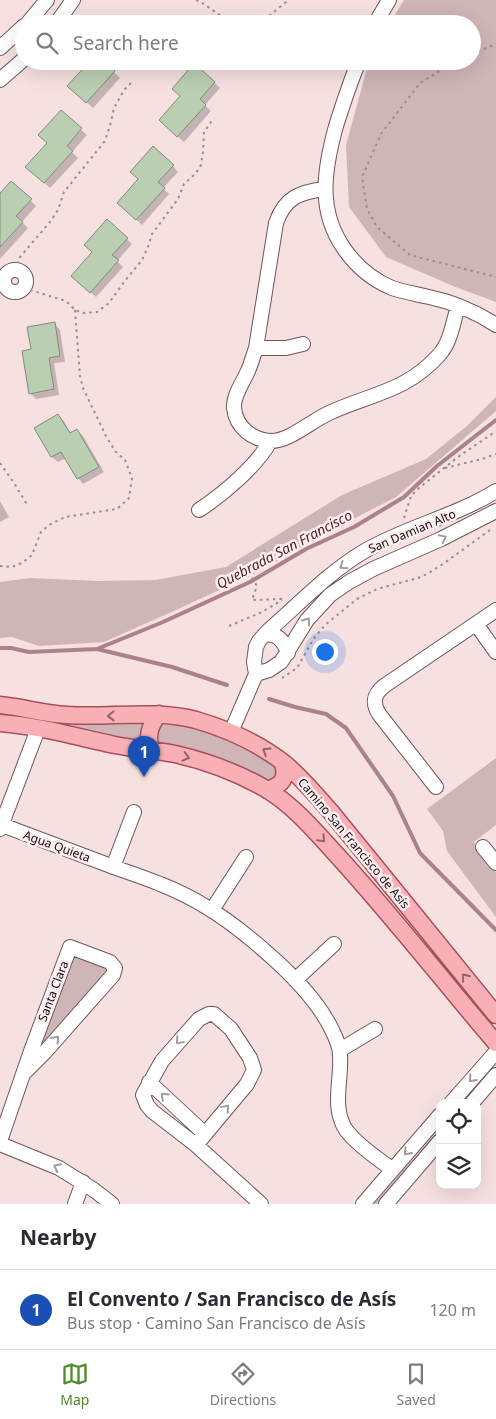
<!DOCTYPE html>
<html lang="en">
<head>
<meta charset="utf-8">
<style>
  body { margin:0; font-family:"Noto Sans",sans-serif; background:#f7f7f7; color:#2b2b33 }
  .controls { position:absolute; right:15px; bottom:15px; display:grid; overflow:hidden; border-radius:10px; box-shadow:0 5px 20px #0002 }
  .controls button { width:45px; height:45px; display:grid; place-items:center; padding:0; border:0; border-bottom:1px solid #e1e1e2; background:#fff; color:#2b2b33; font:25px sans-serif }
  .you { position:absolute; left:324px; top:651px; width:18px; height:18px; margin:-12px; border:4px solid #fff; border-radius:50%; background:#1a73e8; box-shadow:0 0 0 8px #1a73e833 }
  .badge { display:grid; place-items:center; width:32px; height:32px; border-radius:50%; background:#4e8b2a; color:#fff; font-size:16px; font-weight:700 }
  .pin { position:absolute; translate:-50% -41px; filter:drop-shadow(0 1px 2px #0008) }
  .pin::after { content:''; position:absolute; top:26px; width:18px; height:15px; background:inherit; clip-path:polygon(0 0,100% 0,50% 100%) }
  .list { margin:0; padding:0; list-style:none }
  h2 { display:flex; justify-content:space-between; align-items:center; height:65px; margin:0; padding:0 20px; font-size:21px }
  h2 small { font-size:16px; font-weight:400; color:#7c7c81 }
  .list li { display:grid; grid-template-columns:32px 1fr auto; gap:15px; align-items:center; box-sizing:border-box; height:80px; padding:0 20px; border-top:1px solid #e1e1e2 }
  .list b { display:block; font-size:19px; white-space:nowrap }
  .list p { margin:0; font-size:16px; white-space:nowrap; color:#7c7c81 }
  .list em { font-size:16px; font-style:normal; color:#7c7c81 }
  .icon { flex:none; width:28px; height:28px; fill:none; stroke:currentColor; stroke-width:2; stroke-linecap:round; stroke-linejoin:round }
  .map { position:relative; flex:none; width:496px; height:1204px; overflow:hidden }
  .search { position:absolute; background:#fff; box-shadow:0 5px 20px #0002; left:15px; right:15px; top:15px; height:55px; display:flex; align-items:center; gap:12px; box-sizing:border-box; padding:0 18px; border-radius:28px; color:#7c7c81; font-size:19px }
  .sheet { height:145px; background:#fff }
  nav { display:flex; justify-content:space-around; align-items:center; box-sizing:border-box; height:70px; border-top:1px solid #e1e1e2; background:#fff; font-size:14px; color:#7c7c81 }
  nav a { display:grid; justify-items:center; gap:2px }
  nav .on { color:#4e8b2a }
  .map>svg:first-child { display:block }
</style>
</head>
<body>
<div class="map">
<svg width="496" height="1204" viewBox="0 0 496 1204">
  <rect width="100%" height="100%" fill="#f6e0e0"/>
  <!-- green -->
  <path fill="#d0b5b6" d="M404,0H496V302L453,286L386,257L349,207L346,145L369,61H472V24H389Z
    M496,397V411L396,497L328,532L256,573L174,611L104,642L39,646L12,637L0,638V582L30,578L98,581L156,580L226,567L342,495L426,459L467,426Z
    M0,711L145,722L144,743L12,716L0,715Z
    M164,722C192,724 226,733 250,748C261,754 271,764 282,772L267,784L161,746L157,741L156,727Z
    M496,758V825L474,842L496,872V917L447,851L443,831L427,809Z
    M78,956L102,964L106,970V976L44,1047L39,1045L70,959Z
    M440,1128V1134L379,1204H374Z"/>
  <!-- shadow -->
  <path fill="#0003" d="M88,61H123L114,72L120,78L93,108L75,92L90,63Z
    M195,65L220,88L205,105L211,111L184,142L166,126L181,97Z
    M61,112L87,135L72,152L78,158L50,188L32,172L48,143Z
    M173,166L178,172L163,188L169,194L142,225L124,208L139,179Z
    M11,182L36,206L22,222L28,228L0,259V195Z
    M127,239L132,244L117,261L123,267L96,297L78,281Z
    M55,324L60,330L65,362L54,363L59,395L36,399L30,393L32,351Z
    M58,415L64,421L71,434L77,431L83,436L104,472L83,484L78,478L66,458L58,462L52,457L36,428Z
    M0,501L9,517L0,522Z"/>
  <g fill="none" stroke-linecap="round" stroke-linejoin="round">
    <!-- stream -->
    <path stroke="#a98385" stroke-width="4" d="M0,648H11L29,652L97,649L163,622L250,582L306,549L354,527L404,497L437,466L496,420
      M97,649L172,667L227,685
      M269,699L295,707L326,714L346,728L393,796L420,853L496,930"/>
  </g>
  <!-- building -->
  <path fill="#bacfb1" stroke="#818c7d" d="M90,61H113L109,65L115,71L86,103L67,86Z
    M194,63L215,82L200,99L206,105L177,137L159,120L180,96L172,89Z
    M61,110L82,128L67,146L73,151L44,183L25,167L47,143L38,135Z
    M153,146L174,165L158,182L165,188L136,220L117,203L138,179L130,172Z
    M11,181L32,199L16,216L23,222L0,247V193Z
    M107,219L128,238L112,255L119,260L90,293L71,276L92,252L84,245Z
    M55,322L60,356L49,358L54,389L29,394L22,351L31,349L27,327Z
    M58,414L70,433L77,429L99,467L77,479L61,452L51,457L34,428Z"/>
  <g fill="none" stroke-linecap="round" stroke-linejoin="round">
    <!-- minor casing -->
    <g stroke="#6a5858" stroke-width="16">
      <path id="minor" d="M27,24L47,0
        M56,24L73,0
        M375,24L389,0
        M0,48L24,26
        M359,61C350,82 343,104 336,126C324,170 317,211 345,250C357,267 373,280 392,288C404,292 417,294 429,297C453,302 476,312 496,325
        M0,80L24,59
        M325,189C300,192 285,197 276,223L256,348C253,356 251,365 247,373C242,384 233,396 234,408C236,427 252,440 271,441C290,441 311,421 329,413C370,394 406,392 439,355C451,342 453,322 458,306
        M4 281a11 11 0 1 1 22 0a11 11 0 1 1-22 0Z
        M256,348H286L303,344
        M199,510C222,495 258,465 270,441
        M476,624L496,652
        M264,635C277,632 284,641 288,653
        M256,674L269,670L281,662L307,620L330,595L349,582L373,569L441,539L496,511
        M231,732L256,674L254,662L256,647L259,641L268,631C299,604 328,573 363,552C405,527 454,517 496,491
        M436,787L379,714C372,703 374,694 384,686L496,610
        M2,825C41,840 80,854 119,869C148,879 177,889 203,905C229,920 253,940 275,960C297,980 319,1003 332,1030C336,1038 340,1047 340,1055C342,1080 331,1107 346,1130C355,1142 379,1160 392,1169
        M0,829L38,729
        M483,847L496,863
        M113,867L134,812
        M212,910L246,857
        M295,980L334,944
        M340,1050L375,1029
        M149,1082L205,1134
        M451,1103L496,1052
        M472,1103L496,1075
        M0,1141L31,1051L70,947L110,962L115,968L113,975L45,1052L23,1074
        M0,1144L59,1168L94,1190L112,1204
        M196,1145L247,1084L254,1070L250,1058L231,1029L214,1014H209L199,1019L162,1061L143,1095L147,1105L152,1111L196,1145L261,1204
        M75,1204L83,1182
        M363,1204L440,1115
        M386,1204L440,1141"/>
    </g>
    <!-- major casing -->
    <g stroke="#a4525a" stroke-width="19">
      <path id="major" d="M0,705C22,707 45,714 67,715C110,718 154,709 196,720C227,729 258,743 284,763C301,777 316,795 331,812C347,832 363,851 379,871C418,919 457,967 496,1015
        M0,723C39,726 77,737 115,745C135,749 155,750 175,754C206,761 238,773 266,789C293,805 314,830 335,853C391,914 442,980 496,1043
        M151,751C147,736 149,726 159,714
        M267,790C283,785 287,778 283,763"/>
    </g>
    <!-- path -->
    <path stroke="#9c8c8c" stroke-width="2" stroke-dasharray="2.5 4" stroke-linecap="butt" d="M196,0C210,6 221,19 237,24
      M259,24L286,2V0
      M472,54L496,44
      M456,61L420,83L381,134L362,177L367,209L377,227L410,255L496,277
      M15,270L20,257L50,222L58,210L64,192L105,141L111,122L114,108L124,90L132,82
      M24,288L66,301L75,310L83,313L97,312L109,303L124,282L142,260L148,247L152,234L178,199L184,184L196,173L201,165L203,152L204,132L214,118
      M0,463L14,483L28,506
      M445,468L482,459L496,454
      M404,518L411,496L419,488L458,457L496,431
      M265,550L250,574L257,586L252,600L282,599
      M0,566L12,567L22,563L32,555L41,532L49,525L65,517L117,509L129,498L132,478L125,460L115,451L106,436L83,388L80,376L75,310
      M229,626L262,612L282,600
      M282,678L297,668L314,638L325,625L357,599L377,589L418,578L427,574L443,564L490,530"/>
    <!-- minor -->
    <use href="#minor" stroke="#fff" stroke-width="14"/>
    <!-- major -->
    <use href="#major" stroke="#f8afb6" stroke-width="16"/>
  </g>
  <!-- one-way arrows -->
  <defs><path id="oneway-chevron" d="M-2-3.5L2.5 0L-2 3.5" fill="none" stroke-width="1.6" stroke-linecap="round" stroke-linejoin="round" transform="scale(1.25)"/></defs>
  <g stroke="#a09d9d">
    <use href="#oneway-chevron" transform="translate(443 538) rotate(-26)"/>
    <use href="#oneway-chevron" transform="translate(343 566) rotate(145)"/>
    <use href="#oneway-chevron" transform="translate(307 621) rotate(-54)"/>
    <use href="#oneway-chevron" transform="translate(56 1039) rotate(-48)"/>
    <use href="#oneway-chevron" transform="translate(179 1041) rotate(131)"/>
    <use href="#oneway-chevron" transform="translate(472 1079) rotate(132)"/>
    <use href="#oneway-chevron" transform="translate(164 1096) rotate(-137)"/>
    <use href="#oneway-chevron" transform="translate(226 1108) rotate(-50)"/>
    <use href="#oneway-chevron" transform="translate(407 1152) rotate(132)"/>
    <use href="#oneway-chevron" transform="translate(57 1167) rotate(-153)"/>
  </g>
  <g stroke="#906569">
    <use href="#oneway-chevron" transform="translate(111 716) rotate(179)"/>
    <use href="#oneway-chevron" transform="translate(266 751) rotate(-148)"/>
    <use href="#oneway-chevron" transform="translate(186 757) rotate(14)"/>
    <use href="#oneway-chevron" transform="translate(322 839) rotate(47)"/>
    <use href="#oneway-chevron" transform="translate(465 977) rotate(-129)"/>
  </g>
  <g text-anchor="middle" dominant-baseline="central" stroke-width="5" stroke-linejoin="round" paint-order="stroke">
    <!-- street labels -->
    <g font-size="12" fill="#110a0b" stroke="#fdeff0">
      <text transform="translate(412 531) rotate(-23)">San Damian Alto</text>
      <text transform="translate(354 843) rotate(50)">Camino San Francisco de Asís</text>
      <text transform="translate(57 846) rotate(20)">Agua Quieta</text>
      <text transform="translate(53 991) rotate(-69)">Santa Clara</text>
    </g>
    <!-- water labels -->
    <g font-size="14" font-style="italic" fill="#552127" stroke="#fdeff0">
      <text transform="translate(284 549) rotate(-28)">Quebrada San Francisco</text>
    </g>
  </g>
</svg>
<div class="controls">
<button><svg class="icon" aria-label="locate" viewBox="0 0 24 24"><circle cx="12" cy="12" r="6"/><path d="M12 2v4M12 18v4M2 12h4M18 12h4"/></svg></button>
<button><svg class="icon" aria-label="layers" viewBox="0 0 24 24"><path d="M12 4l9 5-9 5-9-5zM3 14l9 5 9-5"/></svg></button>
</div>
<div class="you"></div>
<div class="pin badge" style="left:144px;top:777px;background:#1a4fb4">1</div>
<div class="search"><svg class="icon" aria-label="search" viewBox="0 0 24 24"><circle cx="10" cy="10" r="6"/><path d="M15 15l6 6"/></svg>Search here</div>
</div>
<section class="sheet">
<h2>Nearby<small></small></h2>
<ul class="list">
<li><span class="badge" style="background:#1a4fb4">1</span><div><b>El Convento / San Francisco de Asís</b><p>Bus stop · Camino San Francisco de Asís</p></div><em>120 m</em></li>
</ul>
</section>
<nav>
<a class="on"><svg class="icon" aria-label="map" viewBox="0 0 24 24"><path d="M3 6l6-2 6 2 6-2v14l-6 2-6-2-6 2zM9 4v14M15 6v14"/></svg>Map</a>
<a><svg class="icon" aria-label="directions" viewBox="0 0 24 24"><path d="M12 3l9 9-9 9-9-9zM9 14v-3h6M13 9l2 2-2 2"/></svg>Directions</a>
<a><svg class="icon" aria-label="saved" viewBox="0 0 24 24"><path d="M7 4h10v16l-5-4-5 4z"/></svg>Saved</a>
</nav>
</body>
</html>
